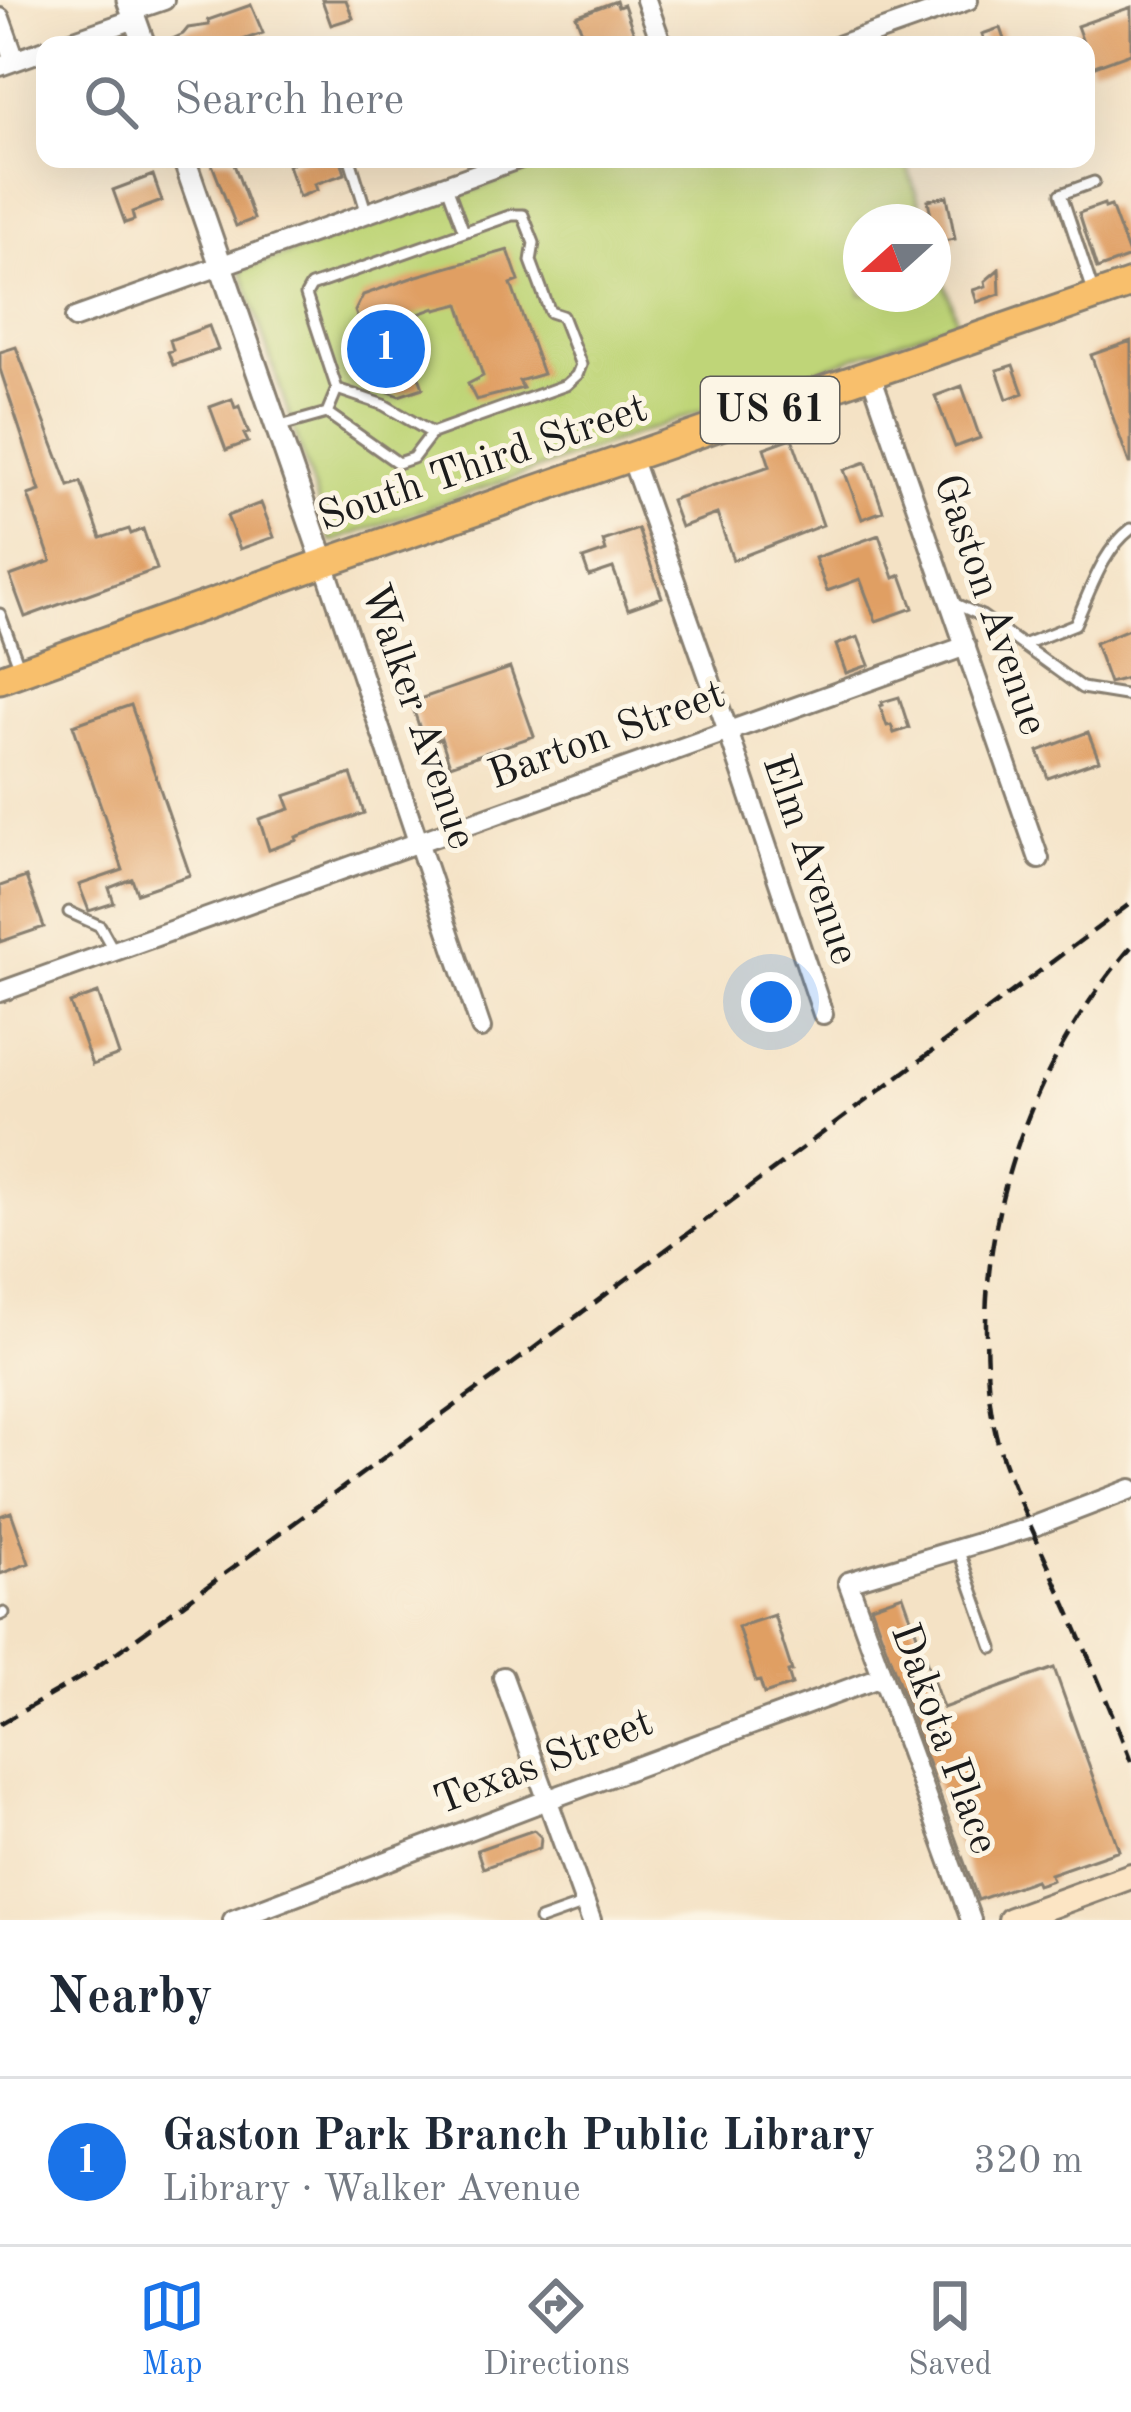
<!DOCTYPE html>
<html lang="en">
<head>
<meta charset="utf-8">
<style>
  body { margin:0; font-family:"Old Standard TT",serif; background:#f6f6f7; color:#1f2937 }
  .compass { position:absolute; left:843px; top:204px; width:108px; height:108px; border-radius:50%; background:#fff; box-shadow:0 12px 48px #0002; rotate:249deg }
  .you { position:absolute; left:771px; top:1002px; width:42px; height:42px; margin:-30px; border:9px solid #fff; border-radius:50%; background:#1a73e8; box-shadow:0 0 0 18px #1a73e833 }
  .badge { display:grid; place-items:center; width:78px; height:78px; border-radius:50%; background:#1a73e8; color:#fff; font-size:39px; font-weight:700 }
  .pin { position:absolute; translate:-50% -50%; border:6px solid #fff; box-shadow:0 3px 12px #0006 }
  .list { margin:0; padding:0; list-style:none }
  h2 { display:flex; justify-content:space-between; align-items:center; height:156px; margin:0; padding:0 48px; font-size:51px }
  h2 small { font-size:39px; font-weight:400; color:#747a83 }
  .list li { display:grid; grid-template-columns:78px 1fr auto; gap:36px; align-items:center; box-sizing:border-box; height:168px; padding:0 48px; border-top:3px solid #e0e1e3 }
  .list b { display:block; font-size:45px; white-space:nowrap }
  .list p { margin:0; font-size:39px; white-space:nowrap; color:#747a83 }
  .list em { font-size:39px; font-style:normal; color:#747a83 }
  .icon { flex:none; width:66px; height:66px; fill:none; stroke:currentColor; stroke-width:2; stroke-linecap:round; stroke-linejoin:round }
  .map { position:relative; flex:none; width:1131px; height:1920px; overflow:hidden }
  .search { position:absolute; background:#fff; box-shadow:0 12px 48px #0002; left:36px; right:36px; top:36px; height:132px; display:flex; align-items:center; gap:30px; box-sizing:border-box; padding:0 42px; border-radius:24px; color:#747a83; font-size:45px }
  .sheet { height:324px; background:#fff }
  nav { display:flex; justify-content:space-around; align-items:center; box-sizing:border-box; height:168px; border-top:3px solid #e0e1e3; background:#fff; font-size:33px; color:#747a83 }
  nav a { display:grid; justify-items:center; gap:6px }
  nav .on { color:#1a73e8 }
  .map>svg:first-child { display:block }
</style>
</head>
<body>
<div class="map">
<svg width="1131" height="1920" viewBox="0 0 1131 1920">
  <rect width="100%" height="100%" fill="#fcf5e5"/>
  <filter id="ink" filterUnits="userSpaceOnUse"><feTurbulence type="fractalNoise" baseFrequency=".00833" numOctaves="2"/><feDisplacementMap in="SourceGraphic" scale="24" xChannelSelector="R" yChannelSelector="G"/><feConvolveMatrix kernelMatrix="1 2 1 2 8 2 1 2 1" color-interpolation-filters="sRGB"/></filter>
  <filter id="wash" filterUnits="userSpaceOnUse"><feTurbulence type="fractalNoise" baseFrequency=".004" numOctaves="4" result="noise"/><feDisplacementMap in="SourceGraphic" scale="48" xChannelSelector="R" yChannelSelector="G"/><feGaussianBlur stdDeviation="2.7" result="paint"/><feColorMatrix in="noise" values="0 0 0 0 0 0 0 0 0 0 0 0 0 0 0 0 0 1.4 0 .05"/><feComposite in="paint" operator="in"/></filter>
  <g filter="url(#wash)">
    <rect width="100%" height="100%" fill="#f4e2c5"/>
    <!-- green -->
    <path fill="#bfd578" stroke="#6e784a" stroke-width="3" d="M563,159H905L925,222H861V294H933V247L957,321L331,542L241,270Z"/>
    <g id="blocks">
      <!-- building -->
      <path fill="#e09f63" d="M322,0H346L353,18L331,25Z
        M616,1L618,7L624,5L638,45H587L576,16Z
        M251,5L263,33L237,42L238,45H159L183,34L188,28L209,25L208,20Z
        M1131,7V53L1092,67L1077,26Z
        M1000,28L1006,45H986L982,34Z
        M210,159H232L254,219L236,226Z
        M303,159H341L345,174L315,184L317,190L299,197L288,165Z
        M153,175L162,201L132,212L134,220L125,223L113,190Z
        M947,196L955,239L936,242L928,200Z
        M1104,204L1105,208L1111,206L1130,257L1097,269L1079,213Z
        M508,250L519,281L511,284L543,374L519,381L523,388L476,400L468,384L483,376L459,304L436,310L435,308L399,321L423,388L399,396L382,389L373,364L369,366L357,334L363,332L355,311L363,295L417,276Z
        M999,269L1000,294L977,302L973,290L986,286L985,281Z
        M209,326L218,350L173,365L168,352L173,350L170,340Z
        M1131,341V463H1129L1091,355Z
        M16,347L69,486L81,482L101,538L129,529L131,534L143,529L157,569L25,617L10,576L51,561L28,495L40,491L0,369V352Z
        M1013,365L1023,393L1007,399L997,370Z
        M962,386L980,438L955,447L935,396Z
        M232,399L235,408L239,406L243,418L249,433L244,434L248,442L226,450L210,407Z
        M792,438L823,525L733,560L717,514L681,527L671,500L770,466L764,448Z
        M866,462L883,511L862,519L844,470Z
        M261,503L274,537L240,549L227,516Z
        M638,529L662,597L628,609L613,568L589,576L583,559L606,551L603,541Z
        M879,535L894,578L901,575L913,608L876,621L860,579L827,591L815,558Z
        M1131,628V677L1109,683L1095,643Z
        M858,637L869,665L846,673L836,645Z
        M510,668L534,736L450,765L441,738L425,744L411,702Z
        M899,697L909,728L894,733L891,725L887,726L880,706L883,705L882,702Z
        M131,705L190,875L137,893L132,879L109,888L114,903L89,911L79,885L123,870L73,725Z
        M1088,732L1099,760L1048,778L1038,751Z
        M351,774L364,813L296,837L297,840L269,850L259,819L290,809L285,796Z
        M26,877L44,927L0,942V886Z
        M98,993L119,1055L92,1065L70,1003Z
        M11,1512L29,1563L0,1574V1516Z
        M903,1595L943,1708L1054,1668L1119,1850L1050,1874L1052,1880L1037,1885L1035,1880L978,1900L871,1606Z
        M774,1615L792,1671L788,1672L792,1685L764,1694L760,1681L756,1682L738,1627Z
        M534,1830L541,1837L540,1848L483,1868L477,1850Z"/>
    </g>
  </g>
  <g filter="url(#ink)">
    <use href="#blocks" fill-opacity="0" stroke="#887f70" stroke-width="3"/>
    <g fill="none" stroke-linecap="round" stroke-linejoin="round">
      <!-- service casing -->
      <g stroke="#887f70" stroke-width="15">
        <path id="service" d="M350,159L367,214
          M447,186L464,232
          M1093,291L1061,194L1094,182
          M337,389L384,405L432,433
          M277,427L327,413L398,463L413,458L432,433L566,385L577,375L581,365L562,316L550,312L531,261L534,243L523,215H512L311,286L306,295L337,389L327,413
          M951,602L982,616L1082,688L1131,696
          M0,614L19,666
          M1025,644L1075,624C1090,592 1102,551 1131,529
          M69,912L100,926L114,951
          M958,1549L993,1648
          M0,1615L4,1613
          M540,1920L585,1904"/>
      </g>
      <!-- minor casing -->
      <g stroke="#887f70" stroke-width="24">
        <path id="minor" d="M646,0L662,45
          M132,11L164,0
          M0,18L15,60
          M60,45L135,19
          M840,45L968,0
          M0,66L45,50
          M75,318L518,159
          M871,375L1039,859
          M631,457L728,731L823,1014
          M324,563L481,1028
          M0,992L966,646
          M503,1677L591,1920
          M233,1920L547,1800L881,1677
          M971,1920L848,1582L1032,1527L1131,1489"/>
      </g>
      <!-- tertiary casing -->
      <g stroke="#887f70" stroke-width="27">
        <path id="tertiary" d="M128,0L144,45
          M184,159L324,563"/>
      </g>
      <!-- secondary casing -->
      <g stroke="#887f70" stroke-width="30">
        <path id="secondary" d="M1011,1920L1131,1876"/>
      </g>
      <!-- primary casing -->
      <g stroke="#887f70" stroke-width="33">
        <path id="primary" d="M0,679L324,563L1131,284"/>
      </g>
      <!-- service -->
      <use href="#service" stroke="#fff" stroke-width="9"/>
      <!-- minor -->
      <use href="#minor" stroke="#fff" stroke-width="18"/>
      <!-- tertiary -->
      <use href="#tertiary" stroke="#fff" stroke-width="21"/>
      <!-- secondary -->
      <use href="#secondary" stroke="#fce5c4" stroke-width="24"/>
      <!-- primary -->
      <use href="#primary" stroke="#f8bf6c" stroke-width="27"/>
      <!-- rail -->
      <path stroke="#1c1c1c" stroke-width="4.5" stroke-dasharray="18 9" stroke-linecap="butt" d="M1131,947C1042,1051 988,1186 986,1323C986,1368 988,1416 1003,1459C1018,1501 1039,1543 1057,1585C1083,1643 1108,1702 1131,1762
        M0,1724L87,1674L530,1351L1131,903"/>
    </g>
  </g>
  <g text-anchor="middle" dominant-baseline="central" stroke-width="10" stroke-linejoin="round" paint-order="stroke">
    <!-- shield labels -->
    <rect fill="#fcf5e5" stroke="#5f5d58" stroke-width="3" x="701" y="377" width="138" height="66" rx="9"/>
    <g font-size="39" font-weight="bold" fill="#1c1c1c">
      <text x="770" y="410">US 61</text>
    </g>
    <!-- street labels -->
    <g font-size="42" fill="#1c1c1c" stroke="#fcf5e5">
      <text transform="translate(483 464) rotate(-19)">South Third Street</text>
      <text transform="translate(989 605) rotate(71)">Gaston Avenue</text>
      <text transform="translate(417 717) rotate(71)">Walker Avenue</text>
      <text transform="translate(607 736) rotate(-20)">Barton Street</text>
      <text transform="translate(809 860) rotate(71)">Elm Avenue</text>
      <text transform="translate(943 1739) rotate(70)">Dakota Place</text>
      <text transform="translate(544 1763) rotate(-21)">Texas Street</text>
    </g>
  </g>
</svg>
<svg class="compass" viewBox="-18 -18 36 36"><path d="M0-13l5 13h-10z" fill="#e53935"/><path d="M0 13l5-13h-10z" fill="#747a83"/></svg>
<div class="you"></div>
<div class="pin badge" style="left:386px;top:349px">1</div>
<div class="search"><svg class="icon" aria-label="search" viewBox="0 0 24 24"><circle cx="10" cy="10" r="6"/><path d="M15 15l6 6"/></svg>Search here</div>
</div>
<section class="sheet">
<h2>Nearby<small></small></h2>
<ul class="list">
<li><span class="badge">1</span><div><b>Gaston Park Branch Public Library</b><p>Library · Walker Avenue</p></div><em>320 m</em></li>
</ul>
</section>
<nav>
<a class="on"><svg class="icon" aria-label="map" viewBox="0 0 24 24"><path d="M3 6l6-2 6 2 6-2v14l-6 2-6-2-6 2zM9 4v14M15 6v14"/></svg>Map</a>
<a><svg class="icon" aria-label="directions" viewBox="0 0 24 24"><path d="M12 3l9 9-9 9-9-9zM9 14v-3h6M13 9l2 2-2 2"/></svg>Directions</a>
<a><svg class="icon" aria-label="saved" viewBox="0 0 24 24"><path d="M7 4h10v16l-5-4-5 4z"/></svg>Saved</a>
</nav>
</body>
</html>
